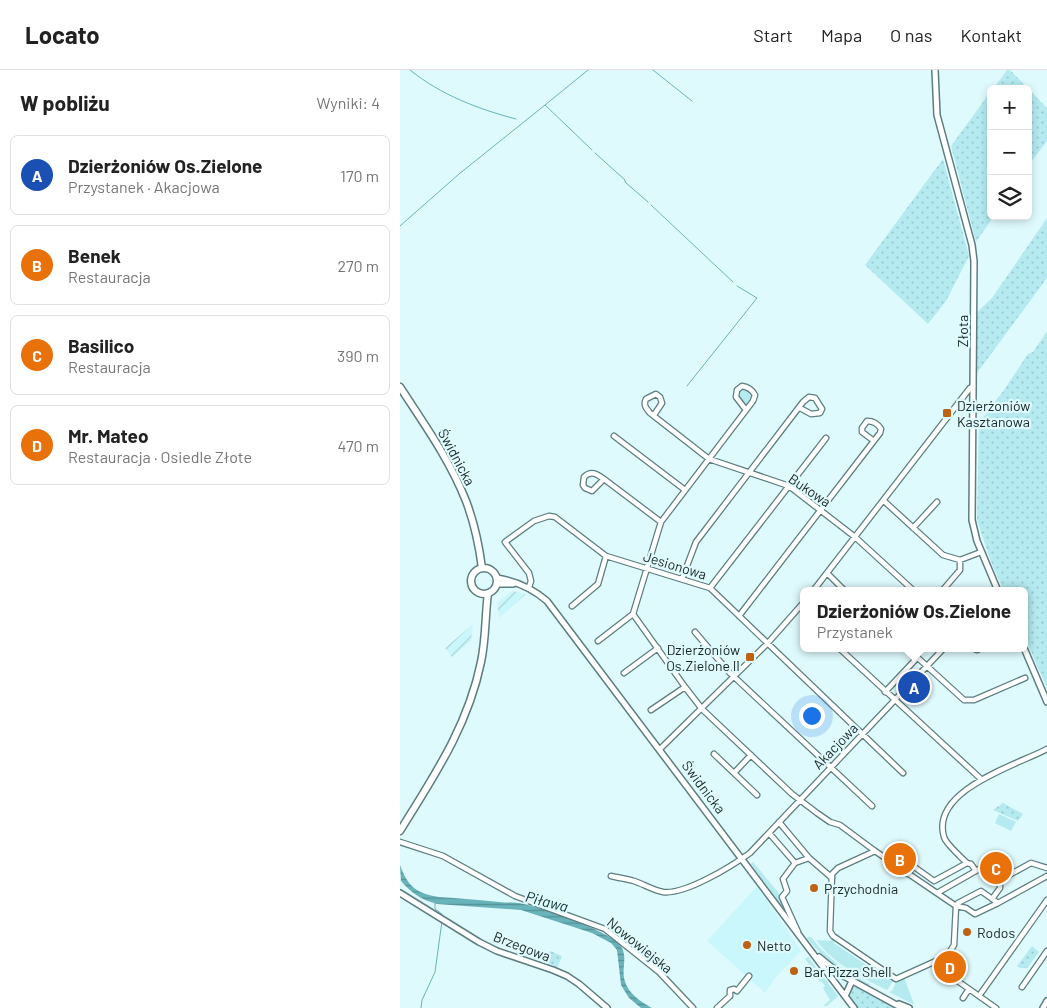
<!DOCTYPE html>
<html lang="pl">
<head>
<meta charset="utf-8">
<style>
  body { margin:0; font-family:Barlow,sans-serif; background:#f2f2f2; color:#222 }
  .controls { position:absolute; right:15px; top:15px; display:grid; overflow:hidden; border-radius:8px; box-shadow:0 2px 8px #0003 }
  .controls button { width:45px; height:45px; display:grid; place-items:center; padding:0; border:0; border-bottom:1px solid #e0e0e0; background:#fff; color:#222; font:25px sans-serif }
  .you { position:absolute; left:411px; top:645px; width:18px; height:18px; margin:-12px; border:4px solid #fff; border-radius:50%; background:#1a73e8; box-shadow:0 0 0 8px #1a73e833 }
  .badge { display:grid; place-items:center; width:32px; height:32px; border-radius:50%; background:#be6110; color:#fff; font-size:16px; font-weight:700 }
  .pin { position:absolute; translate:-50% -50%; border:2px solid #fff; box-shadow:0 1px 5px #0006 }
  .popup { position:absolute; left:400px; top:517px; width:228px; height:65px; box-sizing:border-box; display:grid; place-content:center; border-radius:8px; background:#fff; filter:drop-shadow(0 1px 4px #0005); font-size:16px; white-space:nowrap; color:#767676 }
  .popup b { font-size:19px; color:#222 }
  .popup::after { content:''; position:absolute; left:50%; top:100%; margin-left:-10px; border:10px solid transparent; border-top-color:#fff }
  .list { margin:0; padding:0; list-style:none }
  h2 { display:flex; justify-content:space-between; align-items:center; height:65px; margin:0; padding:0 20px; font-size:21px }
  h2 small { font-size:16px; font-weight:400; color:#767676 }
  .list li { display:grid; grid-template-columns:32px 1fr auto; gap:15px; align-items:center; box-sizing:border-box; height:80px; margin:0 10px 10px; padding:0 10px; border:1px solid #e0e0e0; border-radius:8px }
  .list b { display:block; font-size:19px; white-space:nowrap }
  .list p { margin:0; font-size:16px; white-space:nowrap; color:#767676 }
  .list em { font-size:16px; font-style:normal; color:#767676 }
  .icon { flex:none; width:28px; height:28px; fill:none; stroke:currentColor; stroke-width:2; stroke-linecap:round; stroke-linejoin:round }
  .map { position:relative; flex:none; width:647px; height:938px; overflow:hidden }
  header { display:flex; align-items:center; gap:30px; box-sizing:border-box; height:70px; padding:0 25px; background:#fff; border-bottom:1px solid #e0e0e0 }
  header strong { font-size:24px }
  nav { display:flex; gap:28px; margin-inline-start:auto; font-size:18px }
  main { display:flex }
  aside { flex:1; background:#fff }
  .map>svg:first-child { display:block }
</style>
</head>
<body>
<header>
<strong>Locato</strong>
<nav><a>Start</a><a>Mapa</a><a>O nas</a><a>Kontakt</a></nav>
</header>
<main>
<aside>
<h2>W pobliżu<small>Wyniki: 4</small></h2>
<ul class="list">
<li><span class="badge" style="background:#1a4fb4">A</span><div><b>Dzierżoniów Os.Zielone</b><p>Przystanek · Akacjowa</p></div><em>170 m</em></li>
<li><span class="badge" style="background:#e8710a">B</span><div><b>Benek</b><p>Restauracja</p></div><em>270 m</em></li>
<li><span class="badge" style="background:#e8710a">C</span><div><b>Basilico</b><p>Restauracja</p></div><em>390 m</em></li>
<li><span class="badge" style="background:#e8710a">D</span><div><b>Mr. Mateo</b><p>Restauracja · Osiedle Złote</p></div><em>470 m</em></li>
</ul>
</aside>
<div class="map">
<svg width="647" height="938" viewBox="0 0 647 938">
  <defs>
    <pattern id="industrial-furrows" width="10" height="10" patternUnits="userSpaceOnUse" patternTransform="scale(1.25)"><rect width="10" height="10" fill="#caf7fb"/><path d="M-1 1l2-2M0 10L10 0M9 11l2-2" fill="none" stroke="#add4d7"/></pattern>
    <pattern id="park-dots" width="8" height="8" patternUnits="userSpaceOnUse" patternTransform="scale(1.25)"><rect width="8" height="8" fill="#b4eaf0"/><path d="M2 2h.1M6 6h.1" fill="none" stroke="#9ac9ce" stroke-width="1.8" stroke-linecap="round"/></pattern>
    <pattern id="water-rules" width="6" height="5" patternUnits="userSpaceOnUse" patternTransform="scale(1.25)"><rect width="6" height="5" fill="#69b3ba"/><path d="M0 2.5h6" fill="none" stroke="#559197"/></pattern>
  </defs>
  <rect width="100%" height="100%" fill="#dffafd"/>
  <!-- built -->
  <path fill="#caf7fb" d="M357,816L401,881L375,908L365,923L307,871Z"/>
  <!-- industrial -->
  <path fill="url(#industrial-furrows)" d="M112,521L126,524L99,548L97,533Z
    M73,554L71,571L52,587L45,578Z"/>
  <!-- grass -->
  <path fill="#b4eaf0" d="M342,319L348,320L353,325V329L346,337L338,328V322Z
    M599,744L616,752L611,761L595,753Z
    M353,792L381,826L382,832L392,850L351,794Z
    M408,867H411C428,889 445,901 470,914L469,916C445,904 424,890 407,868Z
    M433,868L435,870L434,873L488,910L490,907L494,910L487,920C460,907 434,894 416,870L430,871Z
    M408,887L438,926L427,936H423L430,930L423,918L425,916L421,911L419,912L418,906L405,889Z
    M504,907L514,934H513L489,922L492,921L496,912Z"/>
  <!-- park -->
  <path fill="url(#park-dots)" d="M607,0H610L647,38V71L628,96V19H593Z
    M591,21V146H594L576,172L551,76Z
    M543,89L569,186L546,231L528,254L465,195Z
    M647,148V208L577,303V242L592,228Z
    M647,261V618L624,566V521H604L591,492L577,450L579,353L604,320L628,284L633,282Z
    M603,733L623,744L618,751L593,740Z
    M632,876L639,882L627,898H620L617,896Z
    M150,881L162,886L157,898L145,891Z
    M454,917H457L495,938H457L449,927L452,919Z"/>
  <!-- water -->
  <path fill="url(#water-rules)" d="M0,795C8,817 16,823 39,827C59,828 79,830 99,832C106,833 112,832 118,833C139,836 207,860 220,875C228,885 222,897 224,908C227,923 240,931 252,938H241L229,928L221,915L217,880L211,873L192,863L121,840L37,834C22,830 11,823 1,811Z"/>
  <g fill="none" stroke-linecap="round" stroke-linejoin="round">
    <!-- stream -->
    <path stroke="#69b3ba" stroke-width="1" d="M10,0C41,25 78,39 116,49
      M188,0L145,35L192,80
      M253,0L292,31
      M195,83L225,110V112L248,132
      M251,135L333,212
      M0,156L59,104L145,35
      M287,316L357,228L337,216
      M35,833V839L42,844
      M21,938L22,930L35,902L42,851"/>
    <!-- minor casing -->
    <g stroke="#5d7d80" stroke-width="7">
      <path id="minor" d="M254,345L262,333L260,327L256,324L246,329C243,335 246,338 250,343L309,389L389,416L455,467L514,521
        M214,366L285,420
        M204,409L192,421L185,418L183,415L184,407C191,400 197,404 204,409L261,452
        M484,431L543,485L560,490L581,482
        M513,458L537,432
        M427,503L445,521
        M282,509L296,472L403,332L409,327L415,328L422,339L420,343L411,344L400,338
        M129,517L131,511L129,503L105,472L134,451L149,446L155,447L206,486L310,518L503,703
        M310,518L426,368
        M413,521L570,318L573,316
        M542,521L560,500V490
        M172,536L198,514L206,486
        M233,544L285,617L302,639L392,724L417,743L430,752L440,755L475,781L556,836L566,838L575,844L598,833L647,806
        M233,544L261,452L353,331L355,325C352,319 348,317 342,316L337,320L336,327L346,340
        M339,546L480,363L481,359C478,354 474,351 467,351L462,358V362L474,371
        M295,562L329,602L472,736
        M198,571L233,544
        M439,578L581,709
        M507,578L564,630H574L625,608
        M572,578L577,580L581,578
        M224,603L258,578
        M485,622L517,588
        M251,640L285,617
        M260,679L367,574L404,532
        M314,684L357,725
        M334,703L351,685
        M379,752L409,788L432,808
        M369,763L395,793L383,809L387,821L382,827L398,862
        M0,772L43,786L115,826L205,859L259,902L293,938
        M475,781L438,798L432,804L430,861L433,866L496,909L536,891
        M395,793L409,788
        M576,801L571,794L567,793C561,787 546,774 544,767C530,720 617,695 647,679
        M508,804L513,796L534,811L567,793
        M211,806C219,808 227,809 234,811C243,814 253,820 263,822C285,825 332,796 350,783L544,578
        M537,823L581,798L600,810
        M592,829L600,818V810L631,793L647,798
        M622,917L647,881
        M569,919L549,905L536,891L549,883L554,875L556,836L558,833L581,821L598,833
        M337,921L349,906
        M330,926V920L334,919L337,921
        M579,926L647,830
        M563,928L569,919L596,938
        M317,938L330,926"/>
    </g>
    <!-- tertiary casing -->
    <g stroke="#5d7d80" stroke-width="8">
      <path id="tertiary" d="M535,0L537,45L572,175L574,191L572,450L577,471L598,521
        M97,508C116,511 132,518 147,531L454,938
        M97,514H113
        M624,578L647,632
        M0,823L79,872L97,881L153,900L167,906L179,914L207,938
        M419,887L440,904L502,938
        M445,926L452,911
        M499,934L509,938
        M643,938L647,931"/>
    </g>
    <!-- secondary casing -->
    <g stroke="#5d7d80" stroke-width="9">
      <path id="secondary" d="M0,317C24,354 50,390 66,431C74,452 79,475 82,498
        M71 511a13 13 0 1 1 26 0a13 13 0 1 1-26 0Z
        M0,761C34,706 68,656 81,592C86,569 85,546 88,523"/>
    </g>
    <!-- minor -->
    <use href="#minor" stroke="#fff" stroke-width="4.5"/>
    <!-- tertiary -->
    <use href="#tertiary" stroke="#fff" stroke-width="5"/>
    <!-- secondary -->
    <use href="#secondary" stroke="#fff" stroke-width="6"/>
  </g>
  <!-- markers -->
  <g fill="#be6110" stroke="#dffafd" stroke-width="2">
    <rect x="542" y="338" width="10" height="10" rx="2.5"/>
    <rect x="345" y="582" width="10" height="10" rx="2.5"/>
    <circle cx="414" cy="818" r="5"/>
    <circle cx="567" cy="862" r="5"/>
    <circle cx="347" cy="875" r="5"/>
    <circle cx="394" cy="901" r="5"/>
  </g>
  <g text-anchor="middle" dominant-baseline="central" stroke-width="4.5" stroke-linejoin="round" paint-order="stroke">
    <!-- street labels -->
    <g font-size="14" fill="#182627" stroke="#dffafd">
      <text transform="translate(562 261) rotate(-90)">Złota</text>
      <text transform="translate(57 387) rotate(62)">Świdnicka</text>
      <text transform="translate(410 420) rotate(34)">Bukowa</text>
      <text transform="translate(275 495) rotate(17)">Jesionowa</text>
      <text transform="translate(435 676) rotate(-46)">Akacjowa</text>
      <text transform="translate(304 717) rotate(53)">Świdnicka</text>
      <text transform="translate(240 875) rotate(39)">Nowowiejska</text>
      <text transform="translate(122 876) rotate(21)">Brzegowa</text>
    </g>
    <!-- poi labels -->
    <g font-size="14" fill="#182627" stroke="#dffafd" text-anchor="start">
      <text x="557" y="335">Dzierżoniów<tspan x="557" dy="16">Kasztanowa</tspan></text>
      <text x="340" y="579" text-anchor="end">Dzierżoniów<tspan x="340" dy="16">Os.Zielone II</tspan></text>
      <text x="424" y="818">Przychodnia</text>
      <text x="577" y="862">Rodos</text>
      <text x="357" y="875">Netto</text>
      <text x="404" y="901">Bar Pizza Shell</text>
    </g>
    <!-- water labels -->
    <g font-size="15" font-style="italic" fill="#0a3033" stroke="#dffafd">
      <text transform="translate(147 831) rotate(15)">Piława</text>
    </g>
  </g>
</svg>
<div class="controls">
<button>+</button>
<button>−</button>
<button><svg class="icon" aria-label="layers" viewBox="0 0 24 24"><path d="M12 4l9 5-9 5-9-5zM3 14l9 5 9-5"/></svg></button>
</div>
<div class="you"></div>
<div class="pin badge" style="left:514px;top:617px;background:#1a4fb4">A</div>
<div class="popup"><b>Dzierżoniów Os.Zielone</b>Przystanek</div>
<div class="pin badge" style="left:500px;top:789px;background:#e8710a">B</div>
<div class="pin badge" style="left:596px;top:798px;background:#e8710a">C</div>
<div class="pin badge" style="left:550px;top:897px;background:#e8710a">D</div>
</div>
</main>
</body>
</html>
